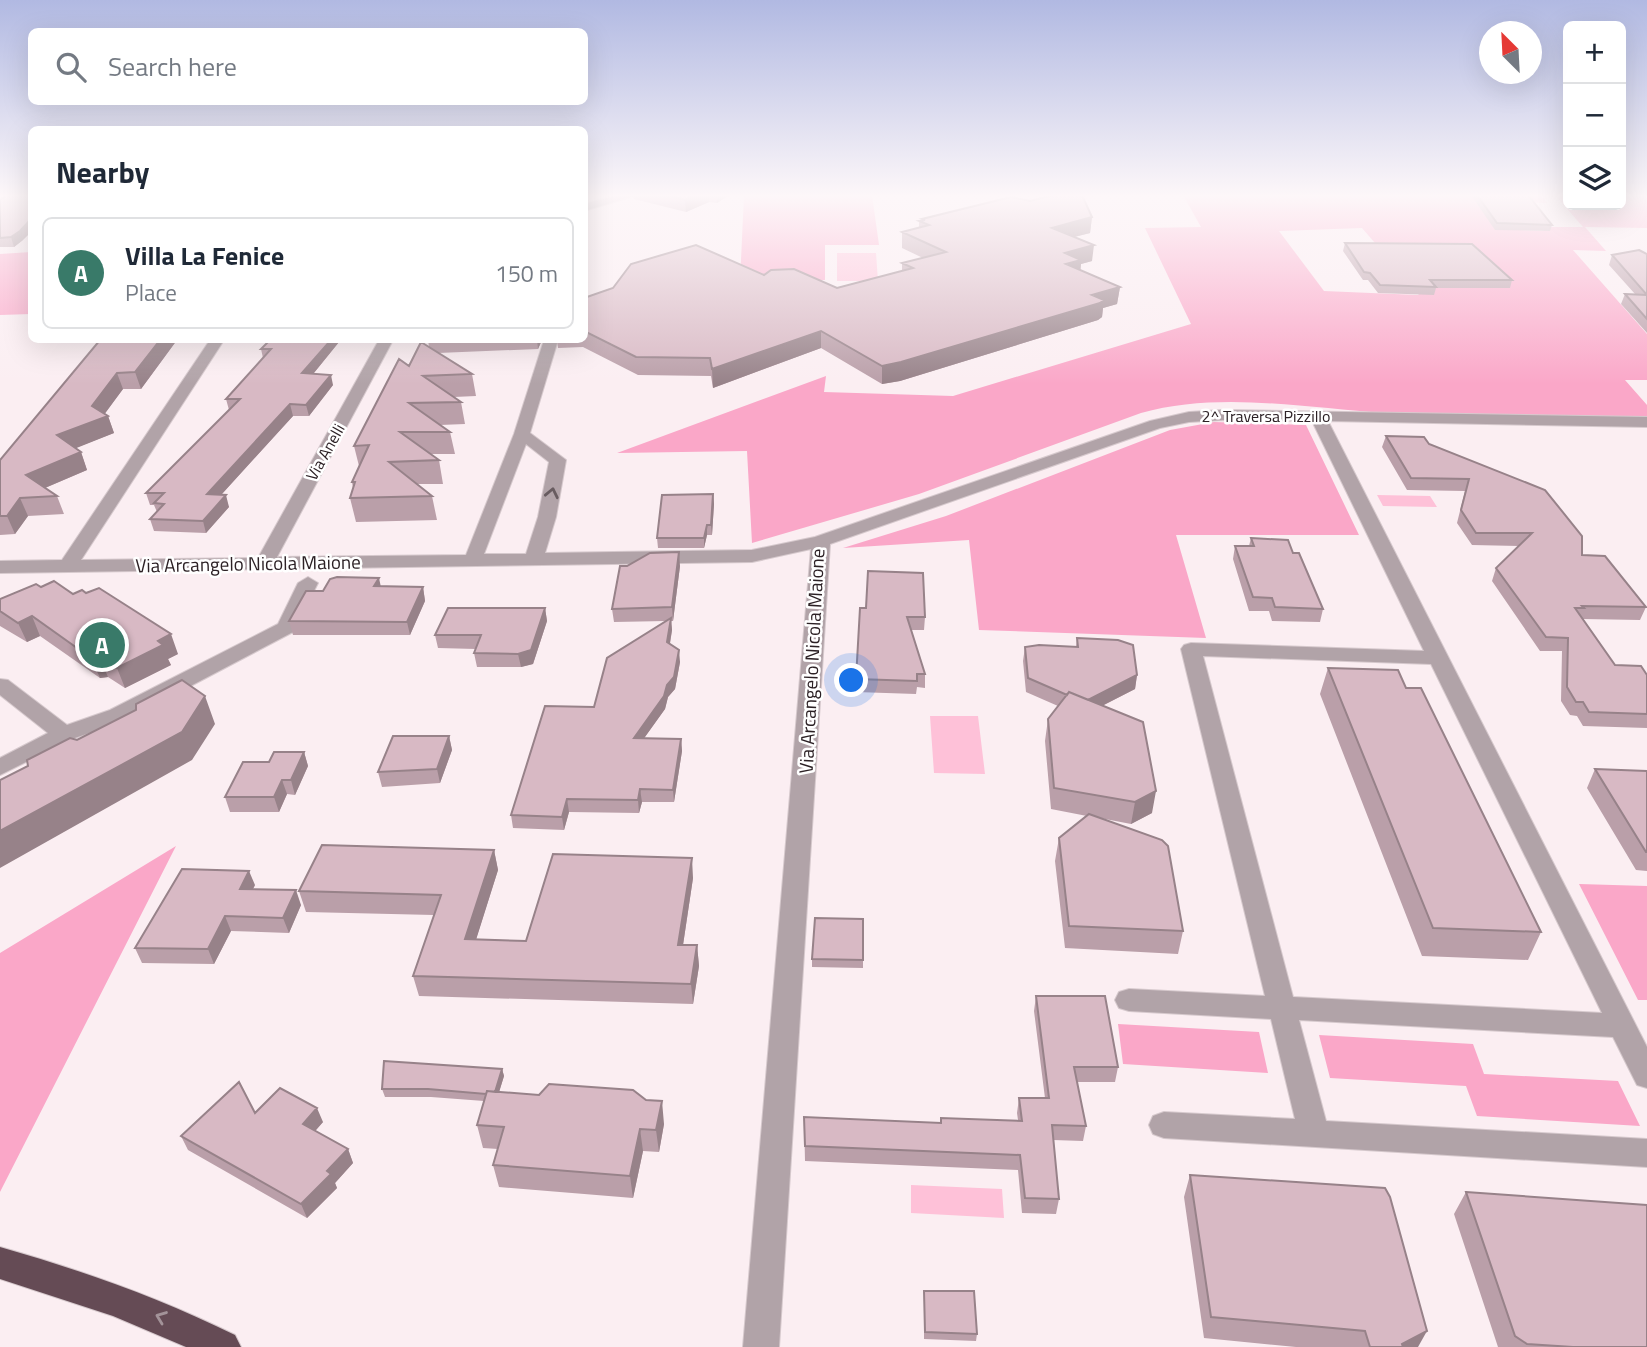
<!DOCTYPE html>
<html lang="en">
<head>
<meta charset="utf-8">
<style>
  body { margin:0; font-family:"Titillium Web",sans-serif; background:#f6f6f7; color:#1f2937 }
  .controls { position:absolute; right:21px; top:21px; display:grid; overflow:hidden; border-radius:10px; box-shadow:0 7px 28px #0002 }
  .controls button { width:63px; height:63px; display:grid; place-items:center; padding:0; border:0; border-bottom:2px solid #e0e1e3; background:#fff; color:#1f2937; font:35px sans-serif }
  .compass { position:absolute; left:1479px; top:21px; width:63px; height:63px; border-radius:50%; background:#fff; box-shadow:0 7px 28px #0002; rotate:336deg }
  .you { position:absolute; left:852px; top:681px; width:24px; height:24px; margin:-18px; border:5px solid #fff; border-radius:50%; background:#1a73e8; box-shadow:0 0 0 10px #1a73e833 }
  .badge { display:grid; place-items:center; width:46px; height:46px; border-radius:50%; background:#397a69; color:#fff; font-size:23px; font-weight:700 }
  .pin { position:absolute; translate:-50% -50%; border:4px solid #fff; box-shadow:0 2px 7px #0006 }
  .list { margin:0; padding:0; list-style:none }
  h2 { display:flex; justify-content:space-between; align-items:center; height:91px; margin:0; padding:0 28px; font-size:30px }
  h2 small { font-size:23px; font-weight:400; color:#747a83 }
  .list li { display:grid; grid-template-columns:46px 1fr auto; gap:21px; align-items:center; box-sizing:border-box; height:112px; margin:0 14px 14px; padding:0 14px; border:2px solid #e0e1e3; border-radius:10px }
  .list b { display:block; font-size:26px; white-space:nowrap }
  .list p { margin:0; font-size:23px; white-space:nowrap; color:#747a83 }
  .list em { font-size:23px; font-style:normal; color:#747a83 }
  .icon { flex:none; width:38px; height:38px; fill:none; stroke:currentColor; stroke-width:2; stroke-linecap:round; stroke-linejoin:round }
  .map { position:relative; flex:none; width:1647px; height:1347px; overflow:hidden }
  .search { position:absolute; background:#fff; box-shadow:0 7px 28px #0002; left:28px; top:28px; width:560px; height:77px; display:flex; align-items:center; gap:18px; box-sizing:border-box; padding:0 24px; border-radius:10px; color:#747a83; font-size:26px }
  .panel { position:absolute; background:#fff; box-shadow:0 7px 28px #0002; left:28px; top:126px; width:560px; height:217px; border-radius:10px }
  .map>svg:first-child { display:block }
</style>
</head>
<body>
<div class="map">
<svg width="1647" height="1347" viewBox="0 0 1647 1347">
  <rect width="100%" height="100%" fill="#fbeef2"/>
  <!-- green -->
  <path fill="#faa7c8" fill-rule="evenodd" d="M744,195H872L879,245H825V280L740,282Z
    M1183,195H1542L1547,203L1475,200L1495,229L1544,231L1541,227H1583L1555,195H1568V205H1621V195H1647V228L1585,227L1606,251L1573,250L1647,334V380H1625L1647,405V418C1560,416 1472,418 1385,413C1306,408 1219,391 1141,413L919,494L752,543L747,451L617,453L826,376L824,392L953,396L1191,324L1145,228L1201,227ZM1362,228L1419,294L1418,295L1324,291L1279,231Z
    M31,252V314L0,315V254Z
    M1214,422L1306,425L1359,535H1176L1206,638L979,630L969,540L843,548L946,516L1170,430Z
    M176,846L0,1192V953Z
    M1579,884L1647,886V1000H1638Z
    M1118,1024L1259,1032L1268,1073L1123,1064Z
    M1319,1035L1473,1044L1484,1074L1618,1081L1640,1126L1477,1116L1466,1086L1330,1078Z"/>
  <!-- water -->
  <path fill="#fec1d8" d="M837,253H876L878,281H837Z
    M1377,495L1430,496L1437,507L1383,506Z
    M930,716H978L985,774L934,773Z
    M911,1185L1002,1189L1004,1218L911,1213Z"/>
  <g fill="none" stroke-linecap="round" stroke-linejoin="round">
    <!-- minor casing -->
    <g stroke="#d6c9cd" stroke-width="2">
      <path id="minor" d="M618,195H637L584,211V204Z
        M210,340H224L81,560L258,558L379,340H393L277,557L466,555L514,434L544,340H558L530,433L566,460L556,517L545,553L752,550L815,537L1150,421L1189,412L1223,410L1647,417V427L1328,421L1647,1047V1088L1637,1085L1613,1037L1299,1020L1326,1121L1647,1139V1167L1164,1138L1153,1134L1149,1125L1153,1116L1164,1112L1295,1119L1271,1019L1129,1011L1119,1008L1115,1000L1119,992L1129,989L1265,996L1181,649L1184,645L1191,643L1424,651L1312,421L1223,420L1189,422L1160,428L830,544L779,1347H743L811,549L752,562L0,573V561L62,560ZM526,444L549,462L538,517L526,554H484ZM1203,656L1431,664L1602,1013L1293,997Z
        M308,577L318,583L293,632L126,720L72,739L0,775V758L48,733L0,695V679L8,680L67,725L110,710L278,624L298,583Z"/>
    </g>
    <!-- highway casing -->
    <g stroke="#d6c9cd" stroke-width="2">
      <path id="highway" d="M0,1247C81,1270 160,1298 235,1335L241,1347H186L113,1316L0,1279Z"/>
    </g>
    <!-- minor -->
    <use href="#minor" fill="#b1a3a8" fill-rule="evenodd"/>
    <!-- highway -->
    <use href="#highway" fill="#654b55" fill-rule="evenodd"/>
  </g>
  <!-- wall -->
  <path fill="#ba9fa9" d="M633,195H729L717,203L709,202L686,212L634,199Z
    M1471,195H1528L1552,225L1550,231L1495,230Z
    M0,200L23,240L14,247H0Z
    M1092,217L1090,233L1074,237L1092,261L1081,264L1080,270L1120,287L1117,304L1103,308L1102,317L1098,320L900,381L882,384L821,348L713,388L711,376L638,375L583,347L558,348L557,340H584V298L764,275L837,288L902,271V263L923,258L902,248V232L919,228V221H922V219Z
    M1345,243L1512,280L1510,288H1436L1434,295L1378,293L1368,280H1363L1343,251Z
    M1647,254V333L1621,304L1625,294H1635L1609,265L1612,255Z
    M100,340H177L141,389H123L104,414L108,416L114,433L75,448L81,452L87,470L45,488L57,496L64,514L28,516L15,534L0,535V460Z
    M428,340H542L538,349L438,353L472,374L476,396L454,397L461,402L465,424L440,425L450,432L455,454H431L439,460L443,484H417L432,496L437,520L356,522L350,498L353,488L352,482L359,466L354,446L409,366L429,347Z
    M339,342L313,374L333,385L309,416H293L221,495L229,507L206,533L154,531L150,519L157,512L154,505H150L146,493L229,410L226,399L263,358L261,349Z
    M1386,436L1429,444L1582,555L1646,607L1640,620L1583,619L1615,665L1647,675V728L1583,726L1577,716L1570,715L1561,701L1562,651H1540L1492,581L1496,568L1519,546L1472,545L1457,523L1465,491L1407,490L1382,447Z
    M713,494L714,504L712,535H707L704,548H658L657,538Z
    M1251,538L1293,553L1323,609L1320,622L1272,621L1269,611H1249L1233,559L1235,546H1249Z
    M680,566L673,621H671L672,630L670,644L680,662L675,689L668,697L665,709L644,738L681,739L682,751L674,802H642L639,813L569,812L564,830L513,828L511,815L594,707L666,621L614,622L612,609Z
    M381,586L423,587L425,601L410,635H293L289,621L323,591Z
    M41,587L73,594L178,654L168,659L171,665L125,688L108,677L100,678L40,636L27,642L0,626V599Z
    M545,608L547,621L533,664L521,667H477L474,653L476,649L438,648L435,635Z
    M860,608L925,617L924,630H911L925,674V688L917,687L916,694L856,692Z
    M1077,638L1137,675L1135,689L1102,706L1152,813L1131,824L1100,818L1183,931L1178,954L1065,948L1055,861L1059,838L1087,816L1051,809L1045,741L1048,719L1058,706L1026,692L1023,661L1025,647H1076Z
    M1328,668L1406,688L1541,932L1528,960L1422,956L1320,694Z
    M449,736L452,750L440,783L382,787L378,772Z
    M304,752L308,766L295,795L287,794L279,812H230L225,797L269,762Z
    M1595,769L1647,771V871L1636,870L1587,788Z
    M494,850L498,870L476,939L526,941L693,878L683,945H697L699,966L693,1004L419,996L413,976L434,915L306,912L299,891Z
    M255,885L253,889L301,905L289,933L231,931L214,964L142,963L135,948Z
    M863,919V968L812,967V959Z
    M1036,996L1118,1067L1115,1082H1077L1086,1126L1083,1141L1053,1140L1059,1199L1056,1214L1022,1213L1018,1170L805,1161L804,1117L941,1123L1018,1120L1017,1113L1019,1098H1045L1034,1011Z
    M502,1069L504,1076L499,1092L664,1124L659,1152L643,1151L633,1198L499,1187L493,1165L498,1149L483,1148L477,1125L484,1101L431,1097H385L382,1089Z
    M255,1113L323,1122L315,1131L348,1149L353,1163L335,1183L337,1188L307,1218L188,1150L181,1136Z
    M1190,1175L1418,1347H1296L1204,1338L1184,1197Z
    M1466,1192L1647,1347H1498L1454,1214Z
    M924,1291L977,1334L976,1341L924,1339Z"/>
  <!-- shaded-wall -->
  <path fill="#978289" d="M695,195H708L709,202L686,212L685,200Z
    M717,195H729L717,203Z
    M1092,217L1090,233L1050,243L1052,228Z
    M32,218V231L23,240L14,247L11,237Z
    M1094,245L1092,261L1081,264L1080,276L1064,281L1065,253Z
    M1120,287L1117,304L1103,308L1102,317L1098,320L900,381L882,384V366L1092,295Z
    M821,331V348L713,388L712,369Z
    M160,340H177L141,389L135,372Z
    M331,340H339V342L305,384L302,373Z
    M537,340H542L538,349Z
    M117,373L123,389L101,419L108,416L114,433L64,453L57,435L92,406Z
    M331,375L333,385L309,416L306,405Z
    M290,404L293,416L211,506L207,494Z
    M81,452L87,470L33,493L26,475Z
    M713,494L714,504L712,535L711,525Z
    M226,495L229,507L206,533L203,521Z
    M20,498L28,516L15,534L7,516Z
    M707,525V535L704,548V538Z
    M679,552L680,566L673,621L672,607Z
    M379,578L382,592L374,586Z
    M423,587L425,601L410,635L407,622Z
    M545,608L547,621L533,664L521,667L518,654Z
    M32,616L40,636L27,642L18,623Z
    M671,618L672,630L668,654L667,642Z
    M171,634L178,654L168,659L171,665L125,688L117,668L158,641Z
    M679,650L680,662L675,689L668,697L665,709L635,751L634,738L667,685Z
    M99,656L108,677L100,678L91,658Z
    M1137,675L1135,689L1082,716L1084,702Z
    M205,696L215,724L192,760L0,868V831Z
    M449,736L452,750L440,783L437,769Z
    M681,739L682,751L674,802L673,790Z
    M304,752L308,766L295,795L291,780Z
    M282,780L287,794L279,812L274,797Z
    M640,789L642,802L639,813L638,800Z
    M1156,791L1152,813L1131,824L1135,802Z
    M567,799L569,812L564,830L562,817Z
    M494,850L498,870L470,959L465,939Z
    M692,858L693,878L680,965L678,945Z
    M249,871L255,885L245,904L240,889Z
    M296,890L301,905L289,933L283,918Z
    M225,916L231,931L214,964L208,949Z
    M697,945L699,966L693,1004L691,984Z
    M502,1069L504,1076L496,1102L494,1095Z
    M662,1101L664,1124L659,1152L656,1130Z
    M317,1108L323,1122L309,1138L303,1124Z
    M640,1129L643,1151L633,1198L630,1176Z
    M348,1149L353,1163L335,1183L337,1188L307,1218L301,1204L327,1171Z
    M1427,1331L1418,1347H1401L1402,1344Z"/>
  <!-- building -->
  <path fill="#d8b9c4" stroke="#978289" stroke-width="2" d="M6,195H32V218L20,231L11,237L0,238V200Z
    M668,195H695L685,200Z
    M1053,195H1082L1092,217L1052,228L1094,245L1065,253L1081,260L1066,264L1120,287L1092,295L1104,300L1100,303L901,362L882,366L821,331L712,369L710,358L636,357L584,331V298L613,288L631,264L696,245L764,275L771,270L794,269L837,288L913,268L902,263L946,252L902,232L929,225L919,221L925,220L922,219L1011,197L1030,201Z
    M1477,195H1528L1552,225L1497,223Z
    M1345,243L1472,244L1512,280H1430L1436,287L1380,285L1370,273L1364,272Z
    M1639,250L1647,254V295L1612,255Z
    M1625,294L1647,295V319Z
    M100,340H160L135,372L117,373L92,406L108,416L57,435L81,452L26,475L57,496L20,498L7,516H0V460Z
    M270,340H331L302,373L331,375L306,405L290,404L207,494L226,495L203,521L150,519L164,504L154,503L164,493H146L240,399H226L271,349H261Z
    M421,342L472,374L423,376L461,402L409,403L450,432H400L439,460L389,462L432,496L350,498L355,482H352L369,445L354,446L399,359L409,366Z
    M1386,436L1424,437L1429,444L1545,490L1582,536V555L1605,556L1646,607L1582,606L1584,608H1575L1615,665L1641,666L1647,675V714L1589,712L1583,702H1576L1567,687L1568,638L1546,637L1496,568L1532,533H1476L1461,510L1469,479L1411,478Z
    M713,494L711,525H707L704,538H657L662,495Z
    M1251,538L1288,540L1293,553H1299L1323,609L1275,607L1272,598L1253,597L1235,546H1254Z
    M679,552L672,607L612,609L620,566H627L650,553Z
    M868,571L923,573L925,617H907L925,674H917V681L856,679L860,608H866Z
    M337,577L379,578L374,586L423,587L407,622L289,621L306,591H323L330,579Z
    M54,581L73,594L82,590L86,593L99,588L171,634L158,641L163,645L117,668L99,656L91,658L32,616L18,623L0,611V599L36,584L41,587Z
    M448,608H545L531,650L518,654L474,653L481,635H435Z
    M671,618L667,642L679,650L674,677L667,685L664,696L634,738L681,739L673,790L640,789L638,800L567,799L562,817L511,815L545,706L594,707L607,658Z
    M1077,638L1118,640L1133,645L1137,675L1088,700L1069,692L1067,695L1028,678L1025,647L1039,645L1078,647Z
    M1328,668L1398,670L1406,688H1421L1541,932L1433,928Z
    M182,680L205,696L182,732L0,831V780L28,766L27,760L70,738L77,740L136,710V704Z
    M1069,692L1143,722L1156,791L1135,802L1054,788L1048,719Z
    M393,736H449L437,769L378,772Z
    M274,752H304L291,780H282L274,797H225L243,762H269Z
    M1595,769L1647,771V852H1646Z
    M1089,814L1162,840L1168,846L1183,931L1069,926L1059,838Z
    M322,845L494,850L465,939L526,941L553,854L692,858L678,945H697L691,984L413,976L441,895L299,891Z
    M182,869L249,871L240,889L296,890L283,918L225,916L208,949L135,948Z
    M815,918L863,919V960L812,959Z
    M1036,996H1105L1118,1067H1074L1086,1126L1052,1125L1059,1199L1025,1198L1020,1155L805,1146L804,1117L941,1123V1118L1022,1121L1019,1098H1049Z
    M384,1061L502,1069L495,1092L487,1091L486,1094L428,1089H382Z
    M239,1082L255,1113L280,1088L317,1108L303,1124L348,1149L327,1171L331,1174L301,1204L181,1136Z
    M549,1084L633,1090L646,1100L662,1101L656,1130L640,1129L630,1176L493,1165L504,1127L477,1125L487,1091L539,1095Z
    M1190,1175L1385,1188L1390,1197L1427,1331L1402,1344L1403,1347H1370L1365,1331L1211,1317Z
    M1466,1192L1647,1205V1347H1573L1527,1344L1515,1336Z
    M924,1291H974L977,1334L925,1332Z"/>
  <!-- one-way arrows -->
  <defs><path id="oneway-chevron" d="M-2-3.5L2.5 0L-2 3.5" fill="none" stroke-width="1.6" stroke-linecap="round" stroke-linejoin="round" transform="scale(1.75)"/></defs>
  <use stroke="#685c60" href="#oneway-chevron" transform="translate(552 493) rotate(-78)"/>
  <use stroke="#a39399" href="#oneway-chevron" transform="translate(161 1317) rotate(-159)"/>
  <!-- sky -->
  <linearGradient id="sky" x2="0" y2="1"><stop stop-color="#b1b9e2"/><stop offset="0.51" stop-color="#fdf7f9"/><stop offset="1" stop-color="#fdf7f9" stop-opacity="0"/></linearGradient>
  <rect width="1647" height="384" fill="url(#sky)"/>
  <g text-anchor="middle" dominant-baseline="central" stroke-width="5" stroke-linejoin="round" paint-order="stroke">
    <!-- far-street labels -->
    <g font-size="16" fill="#2c2125" stroke="#fff">
      <text x="1266" y="416">2^ Traversa Pizzillo</text>
      <text transform="translate(325 452) rotate(-61)">Via Anelli</text>
    </g>
    <!-- street labels -->
    <g font-size="19" fill="#2c2125" stroke="#fff">
      <text transform="translate(248 563) rotate(-1)">Via Arcangelo Nicola Maione</text>
      <text transform="translate(811 661) rotate(-87)">Via Arcangelo Nicola Maione</text>
    </g>
  </g>
</svg>
<div class="controls">
<button>+</button>
<button>−</button>
<button><svg class="icon" aria-label="layers" viewBox="0 0 24 24"><path d="M12 4l9 5-9 5-9-5zM3 14l9 5 9-5"/></svg></button>
</div>
<svg class="compass" viewBox="-18 -18 36 36"><path d="M0-13l5 13h-10z" fill="#e53935"/><path d="M0 13l5-13h-10z" fill="#747a83"/></svg>
<div class="you"></div>
<div class="pin badge" style="left:102px;top:645px">A</div>
<div class="search"><svg class="icon" aria-label="search" viewBox="0 0 24 24"><circle cx="10" cy="10" r="6"/><path d="M15 15l6 6"/></svg>Search here</div>
<section class="panel">
<h2>Nearby<small></small></h2>
<ul class="list">
<li><span class="badge">A</span><div><b>Villa La Fenice</b><p>Place</p></div><em>150 m</em></li>
</ul>
</section>
</div>
</body>
</html>
